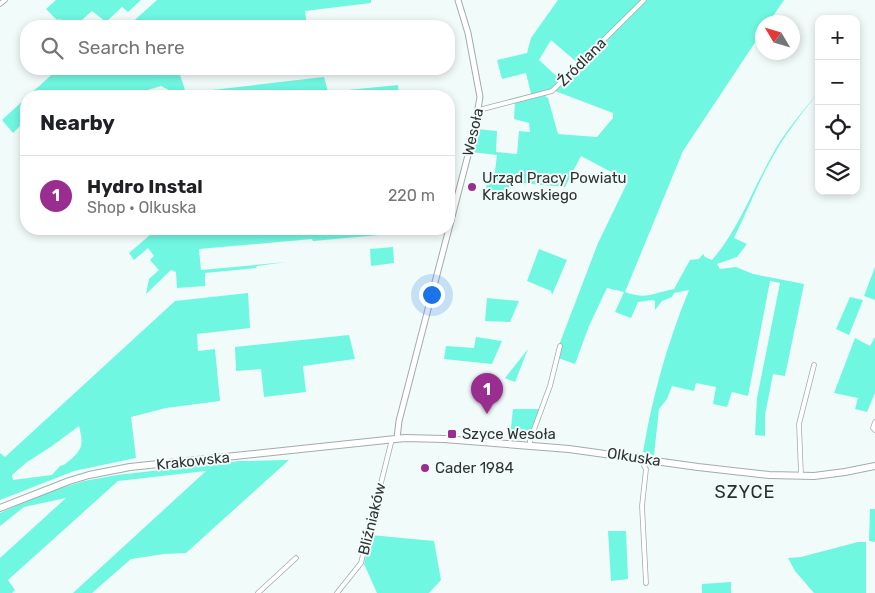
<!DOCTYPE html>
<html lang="en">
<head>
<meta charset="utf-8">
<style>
  body { margin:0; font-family:Rubik,sans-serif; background:#f2f2f2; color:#202124 }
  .controls { position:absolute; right:15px; top:15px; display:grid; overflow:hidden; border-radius:10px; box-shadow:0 2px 8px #0003 }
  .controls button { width:45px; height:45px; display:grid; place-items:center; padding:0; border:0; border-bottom:1px solid #e0e0e0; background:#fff; color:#202124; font:25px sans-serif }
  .compass { position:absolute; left:755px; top:15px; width:45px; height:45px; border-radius:50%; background:#fff; box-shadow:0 2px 8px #0003; rotate:308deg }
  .you { position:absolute; left:431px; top:294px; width:18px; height:18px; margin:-12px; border:4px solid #fff; border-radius:50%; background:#1a73e8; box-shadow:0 0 0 8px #1a73e833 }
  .badge { display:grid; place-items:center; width:32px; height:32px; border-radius:50%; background:#992e90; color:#fff; font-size:16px; font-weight:700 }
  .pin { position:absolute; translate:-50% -41px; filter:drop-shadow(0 1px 2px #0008) }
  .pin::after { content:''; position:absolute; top:26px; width:18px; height:15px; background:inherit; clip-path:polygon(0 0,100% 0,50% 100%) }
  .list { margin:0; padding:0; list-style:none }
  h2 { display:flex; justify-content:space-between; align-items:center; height:65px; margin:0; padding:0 20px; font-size:21px }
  h2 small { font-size:16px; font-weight:400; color:#757577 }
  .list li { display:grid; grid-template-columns:32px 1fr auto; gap:15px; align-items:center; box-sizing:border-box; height:80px; padding:0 20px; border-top:1px solid #e0e0e0 }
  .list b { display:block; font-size:19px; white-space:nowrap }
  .list p { margin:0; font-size:16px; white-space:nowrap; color:#757577 }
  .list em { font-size:16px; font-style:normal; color:#757577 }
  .icon { flex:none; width:28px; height:28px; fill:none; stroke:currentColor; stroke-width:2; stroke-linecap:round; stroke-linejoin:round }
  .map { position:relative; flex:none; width:875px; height:593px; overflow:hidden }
  .search { position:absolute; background:#fff; box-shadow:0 2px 8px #0003; left:20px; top:20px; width:435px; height:55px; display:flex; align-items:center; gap:12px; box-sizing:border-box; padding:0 18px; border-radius:20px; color:#757577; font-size:19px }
  .panel { position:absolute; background:#fff; box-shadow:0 2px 8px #0003; left:20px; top:90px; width:435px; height:145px; border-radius:20px }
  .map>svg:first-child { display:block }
</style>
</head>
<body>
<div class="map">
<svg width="875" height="593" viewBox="0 0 875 593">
  <rect width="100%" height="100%" fill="#f1fbf9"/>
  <!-- green -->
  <path fill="#70f7e1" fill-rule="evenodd" d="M56,0H141L128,12L122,7L106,22L92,11L75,26H69L60,19L57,20L46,9Z
    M157,0H371V3L305,11L307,26H128Z
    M558,0H784L769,22H762V32L683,151L625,292C647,300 653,293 674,289L690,260L699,259L703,254L705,257L712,260C738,230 751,193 770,159C783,134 800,114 818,93C801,114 784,136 771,160C757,185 747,212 734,238L747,244L737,257L717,264L720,269L736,267L753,274L804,284L785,376L773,374L765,415V436L755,435L757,398L780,283L770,281L748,396L732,392L727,407L713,404L716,387L696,383L694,391L672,386L667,399L659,409L654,455L643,452C653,394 667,344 689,290L674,293L672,297L662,301L655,310V301L652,300L638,302L631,318L615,312L624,292L607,288L589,326L575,364L558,358L556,353L598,243L628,181L581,156L565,187L510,182L508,193L486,191L487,179H494L497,155L471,152L477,129L497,131L496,152L517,154L519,131L530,132L529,123L514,119L515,102L532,98L526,73L502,79L497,60L527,53L531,38ZM551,40L580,65L563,82L539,60ZM555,91L613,113V118L597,137L558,134L548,98L545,96Z
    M58,69H178L186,93L324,77L328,92L398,85L399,96H173L169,90L161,86L141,92L137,96H28Z
    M26,98V120L13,133L2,120Z
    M157,229H402V233L313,241L312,239L199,249L201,270L287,262L257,266L256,268L205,273V286L177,288L176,272L171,270L146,294L149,279L159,270L150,260L154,256L148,248L134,260L129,253Z
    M393,247L394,263L371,266L370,249Z
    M539,249L567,260L552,295L551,291L527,281Z
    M875,267V300L864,296Z
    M248,293L250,328L197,334L198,351L215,349L220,401L166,408L131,417L136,458L74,471L0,500V453L5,457L175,301ZM79,426C83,443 84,448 70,460C66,463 65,465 60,466L52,475L13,480L12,475L27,462L52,446Z
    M850,297L863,300L849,335L836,329Z
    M487,298L519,301L510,322L485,321Z
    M349,335L355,359L303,366L306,392L264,397L261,369L236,371L235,347Z
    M476,337L502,341L492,364L444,359L446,346L474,348Z
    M875,337V393L867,412L855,409L858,398L834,393L855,338L870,346Z
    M528,349L515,382L505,378Z
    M513,409H540L529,438L510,437Z
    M289,460L186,553L164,554L131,559L92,593H73L206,471L118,481L8,580L15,590L12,593H0V558L66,498L24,507L0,526V513L48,492L84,481L117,475L240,461Z
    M870,509H875V542L869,541Z
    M608,531H626L628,579L611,581Z
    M371,535L434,541L441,580L429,593H377L364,564Z
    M858,542H866V593H814L795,571L788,558L801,557Z
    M731,582V593H702V584Z"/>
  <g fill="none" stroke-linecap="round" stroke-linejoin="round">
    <!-- minor casing -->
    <g stroke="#a2acaa" stroke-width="5.5">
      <path id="minor" d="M0,4L5,0
        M479,110L552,91L644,0
        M875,422L873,428L875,430
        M530,446V440L550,386L560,346
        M645,459L644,466L646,469L642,506L646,583
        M801,475L799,424L814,365
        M258,593L296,558
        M337,593L361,563L392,439"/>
    </g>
    <!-- tertiary casing -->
    <g stroke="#a2acaa" stroke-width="7">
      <path id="tertiary" d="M397,438L399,421L474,132L480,97L468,33L458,0"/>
    </g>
    <!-- primary casing -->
    <g stroke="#a2acaa" stroke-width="8">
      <path id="primary" d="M0,508L69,481L89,475L130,467L405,438L444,439L569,449L698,467L769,475L814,476L845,472L875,466"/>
    </g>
    <!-- minor -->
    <use href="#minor" stroke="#fff" stroke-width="4"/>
    <!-- tertiary -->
    <use href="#tertiary" stroke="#fff" stroke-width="5"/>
    <!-- primary -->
    <use href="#primary" stroke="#fff" stroke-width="6"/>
  </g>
  <!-- markers -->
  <g fill="#992e90" stroke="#f1fbf9" stroke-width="2">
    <circle cx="472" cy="187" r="5"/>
    <rect x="447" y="429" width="10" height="10" rx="2.5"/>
    <circle cx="425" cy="468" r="5"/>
  </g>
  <g text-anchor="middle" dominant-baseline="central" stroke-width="4" stroke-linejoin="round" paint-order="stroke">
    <!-- street labels -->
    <g font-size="15" fill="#2f3332" stroke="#f1fbf9">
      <text transform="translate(582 62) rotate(-45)">Źródlana</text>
      <text transform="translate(473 132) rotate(-77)">Wesoła</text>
      <text transform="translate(634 457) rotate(9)">Olkuska</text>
      <text transform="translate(193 461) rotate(-6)">Krakowska</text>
      <text transform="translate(372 519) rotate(-76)">Bliźniaków</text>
    </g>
    <!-- poi labels -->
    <g font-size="15" fill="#2f3332" stroke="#f1fbf9" text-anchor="start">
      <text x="482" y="178">Urząd Pracy Powiatu<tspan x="482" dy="17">Krakowskiego</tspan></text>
      <text x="462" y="434">Szyce Wesoła</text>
      <text x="435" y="468">Cader 1984</text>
    </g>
    <!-- quarter labels -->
    <g font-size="18" letter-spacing="1" fill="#28302e" stroke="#f1fbf9">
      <text x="745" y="492">SZYCE</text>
    </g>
  </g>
</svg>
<div class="controls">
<button>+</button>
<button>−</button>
<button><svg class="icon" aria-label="locate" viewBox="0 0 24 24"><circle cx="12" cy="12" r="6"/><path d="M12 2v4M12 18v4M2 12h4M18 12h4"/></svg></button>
<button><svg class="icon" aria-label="layers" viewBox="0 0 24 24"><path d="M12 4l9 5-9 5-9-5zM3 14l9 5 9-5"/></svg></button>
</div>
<svg class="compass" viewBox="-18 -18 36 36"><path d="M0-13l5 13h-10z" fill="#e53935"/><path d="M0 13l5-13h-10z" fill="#757577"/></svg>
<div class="you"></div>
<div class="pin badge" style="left:487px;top:414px">1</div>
<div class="search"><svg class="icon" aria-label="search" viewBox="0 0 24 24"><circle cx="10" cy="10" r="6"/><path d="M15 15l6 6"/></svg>Search here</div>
<section class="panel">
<h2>Nearby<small></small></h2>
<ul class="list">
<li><span class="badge">1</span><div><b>Hydro Instal</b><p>Shop · Olkuska</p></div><em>220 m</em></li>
</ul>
</section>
</div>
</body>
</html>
